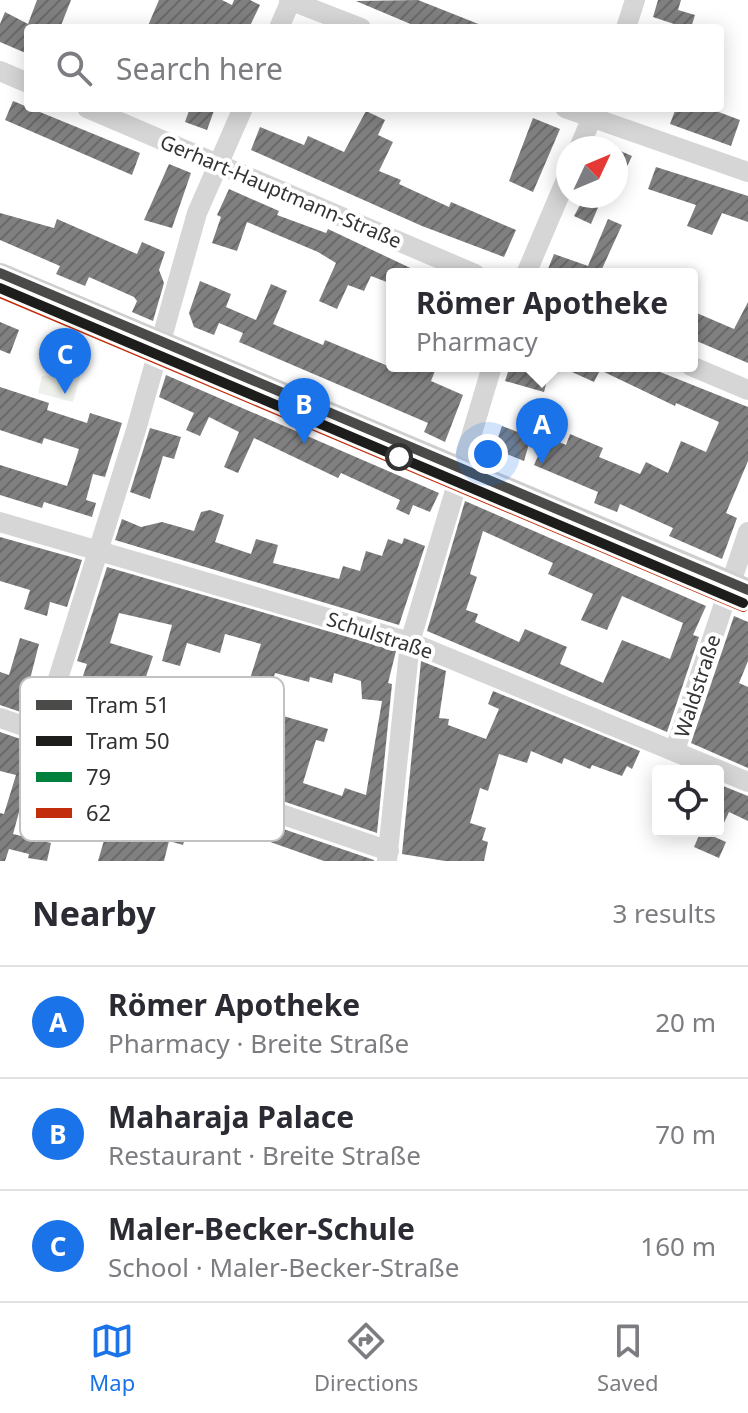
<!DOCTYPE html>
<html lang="en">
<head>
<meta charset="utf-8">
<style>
  body { margin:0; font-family:"Noto Sans",sans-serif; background:#f7f7f7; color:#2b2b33 }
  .controls { position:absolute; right:24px; bottom:24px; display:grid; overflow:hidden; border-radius:8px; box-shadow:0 4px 20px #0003 }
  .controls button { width:72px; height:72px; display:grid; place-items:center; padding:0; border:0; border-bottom:2px solid #e1e1e2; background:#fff; color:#2b2b33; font:40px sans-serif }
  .compass { position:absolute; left:556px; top:136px; width:72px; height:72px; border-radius:50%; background:#fff; box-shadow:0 4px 20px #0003; rotate:46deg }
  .you { position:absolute; left:488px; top:454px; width:28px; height:28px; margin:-20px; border:6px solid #fff; border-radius:50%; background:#1a73e8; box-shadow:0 0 0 12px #1a73e833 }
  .badge { display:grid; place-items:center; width:52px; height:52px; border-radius:50%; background:#1a73e8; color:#fff; font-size:26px; font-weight:700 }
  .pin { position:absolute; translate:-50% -66px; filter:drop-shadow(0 2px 4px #0008) }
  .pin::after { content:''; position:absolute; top:42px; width:28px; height:24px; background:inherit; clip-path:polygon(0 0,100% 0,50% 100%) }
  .popup { position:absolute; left:386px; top:268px; width:312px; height:104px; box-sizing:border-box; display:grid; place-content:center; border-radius:8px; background:#fff; filter:drop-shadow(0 2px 6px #0005); font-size:26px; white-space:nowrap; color:#7c7c81 }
  .popup b { font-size:30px; color:#2b2b33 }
  .popup::after { content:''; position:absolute; left:50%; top:100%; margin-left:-16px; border:16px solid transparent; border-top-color:#fff }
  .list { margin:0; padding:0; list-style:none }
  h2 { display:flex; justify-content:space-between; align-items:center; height:104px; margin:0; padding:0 32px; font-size:34px }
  h2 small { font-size:26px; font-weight:400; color:#7c7c81 }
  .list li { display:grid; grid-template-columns:52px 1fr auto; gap:24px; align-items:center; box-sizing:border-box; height:112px; padding:0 32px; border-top:2px solid #e1e1e2 }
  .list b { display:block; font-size:30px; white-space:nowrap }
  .list p { margin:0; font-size:26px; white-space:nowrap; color:#7c7c81 }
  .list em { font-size:26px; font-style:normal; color:#7c7c81 }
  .icon { flex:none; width:44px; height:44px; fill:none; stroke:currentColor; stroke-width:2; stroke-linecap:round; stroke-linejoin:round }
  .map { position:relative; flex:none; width:748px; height:861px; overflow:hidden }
  .search { position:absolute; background:#fff; box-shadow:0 4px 20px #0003; left:24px; right:24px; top:24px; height:88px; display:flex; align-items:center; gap:20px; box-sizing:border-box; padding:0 28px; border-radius:8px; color:#7c7c81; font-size:30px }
  .sheet { height:440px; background:#fff }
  nav { display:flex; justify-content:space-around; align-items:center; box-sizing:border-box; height:112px; border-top:2px solid #e1e1e2; background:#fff; font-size:22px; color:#7c7c81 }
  nav a { display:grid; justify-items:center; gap:4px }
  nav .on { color:#1a73e8 }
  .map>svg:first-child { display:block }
</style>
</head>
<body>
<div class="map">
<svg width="748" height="861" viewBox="0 0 748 861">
  <defs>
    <pattern id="building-hatch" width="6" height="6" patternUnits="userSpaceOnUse" patternTransform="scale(2)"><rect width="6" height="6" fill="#808080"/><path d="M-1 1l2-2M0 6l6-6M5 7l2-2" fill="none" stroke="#696969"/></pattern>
  </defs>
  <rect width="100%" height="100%" fill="#fff"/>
  <!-- green -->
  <path fill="#eff2ec" d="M66,367L80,377L73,402L38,393L42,376L54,375Z"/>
  <!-- building -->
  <path fill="url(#building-hatch)" fill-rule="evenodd" d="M37,0H71L60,28H28V54L0,42V24L5,12L28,24Z
    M159,0H222L232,5L234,0H250L260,5L249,28H147Z
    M418,0L486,27V28H420L356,1Z
    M658,0H681L678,10L695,15L691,28H673L674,24L653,17Z
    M13,101L140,153L132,175L5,120Z
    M190,108H215L207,130L185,122Z
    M676,108H708L740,120L731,146L670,124Z
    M366,111L385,120L378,135L393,142L379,171L401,180L399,184L449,207L451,202L516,230L504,257L422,226L251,150L260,127L304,145L308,136L344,152Z
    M533,118L560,129L533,192L509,181Z
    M616,149L632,156L616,190Z
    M169,164L191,173L172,228L144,220Z
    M656,167L748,196V222L722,213L712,235L687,226L696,205L648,189Z
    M229,189L279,211L277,215L326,233L328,229L423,274H392V284L371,276L364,291L348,285L337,309L319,301L336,263L318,252L247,222L237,251L212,243L221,217L217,215Z
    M585,196L600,203L591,224L574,216Z
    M0,213L54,228L57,219L137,254L142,242L165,252L159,270L164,283L153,321L132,312L137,301L134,297L89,277L85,286L56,274L60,266L0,240Z
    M608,219L622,225L601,271L603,274H546L554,254L588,266Z
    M200,281L231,294L226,307L256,320L271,284L287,291L273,324L323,345L325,340L388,366H437L431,381L463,395L445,442L424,432L428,423L239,342L243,333L219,323L214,335L194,327L189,313Z
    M748,302V363L692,339V311L734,329Z
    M0,322L19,330L10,354L0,350Z
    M510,366L549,373L544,392L505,381Z
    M559,366H645L748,407V461L726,513L737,518L722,559L669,536L673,528L620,504L617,512L594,503L598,492L534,465L547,437L566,445L570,434L603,448L599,457L640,474L646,462L668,473L681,441L706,452L719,422L676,403L675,406L600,370L594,382Z
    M166,375L439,493L430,512L413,505L409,515L396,509L400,500L341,473L338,478L254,438L238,473L224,467L239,432L209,417L200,436L186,430L194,413L159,397Z
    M0,387L49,403L47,410L87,423L90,413L122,423L105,477L93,474L86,500L96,503L92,517L44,502L42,508L0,495V465L67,486L79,449L44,438L42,444L0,430Z
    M502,426L531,437L524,461L494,449Z
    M150,428L181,437L174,459L163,456L150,499L130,492Z
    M465,501L706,606L693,635L699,637L667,732L427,631ZM483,531L553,563L548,574L593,594L581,620L607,630L622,596L683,623L670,659L622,640L603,683L560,664L567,647L525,629L519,642L475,622L478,614L466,610L477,577L470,574Z
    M210,510L224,515L215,542L251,554L256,539L278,545L273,563L339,579L343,566L360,571L366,551L382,556L388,539L402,544L404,538L425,546L399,625L115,540L122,519L141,527L162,522L194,531L201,512Z
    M0,537L82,560L67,607L50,602L47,616L24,609L30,590L0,581Z
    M107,567L396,651L388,683L392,684L377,833L0,705V672L9,675L20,638L39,644L27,691L39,695L43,707L56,710L65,703L68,692L77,694L87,664L77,661ZM119,613L172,625L162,661L180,666L187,643L220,653L225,634L261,644L248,685L226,679L205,748L161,734L167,717L136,706L153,656L110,643ZM275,673L309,682L310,677L332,683L334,673L361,681L362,699L382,701L366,795L345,788L342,796L303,783L316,740L324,742L328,729L273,713L260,755L252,753L249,763L221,754L236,706L243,708L247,693L267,699Z
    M734,616L748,622V661L739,683L748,687V768L691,743Z
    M421,661L446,671L439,718L449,719L448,725L486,739L499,709L488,704L493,691L640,751L632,769L627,766L622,776L592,765L590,769L564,758L562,764L531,751L527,763L499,754L488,791L480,788L470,823L486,828L482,840L488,842L484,861H445L402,854Z
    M0,732L374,860V861H324L248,834L246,842L219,834L221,825L192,815L183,845L169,841L164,861H98L105,837L67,821L80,782L50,773L42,800L24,794L13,834L51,843L47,861L28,858L29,854L9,849L5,861H0V813L4,814L16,775L0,771Z
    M718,784L748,796V821L729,812L718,836Z
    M701,831L726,842L719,858L694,847Z"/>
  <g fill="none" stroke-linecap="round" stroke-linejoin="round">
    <!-- street -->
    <path stroke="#d6d6d6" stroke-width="20" d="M289,0L361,28
      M279,28L291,0
      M626,28L635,0
      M0,71L28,83
      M87,108L475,274
      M565,108L748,172
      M579,148L596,108
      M526,274L568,175
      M691,366L748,390
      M0,522L410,642L748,782
      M52,698L136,430L197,213L243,108
      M0,718L389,851
      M675,750L748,532
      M387,861L410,642L492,366"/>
    <!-- secondary -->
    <path stroke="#cfcfcf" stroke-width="30" d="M0,278L748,594"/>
    <!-- bus-1 casing -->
    <g stroke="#fff" stroke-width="16">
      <path id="bus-1" d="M0,278L748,594"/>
    </g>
    <!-- bus-2 casing -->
    <g stroke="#fff" stroke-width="16">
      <path id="bus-2" d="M0,293L743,607"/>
    </g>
    <!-- bus-1 -->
    <use href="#bus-1" stroke="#00803d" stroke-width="10"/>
    <!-- bus-2 -->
    <use href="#bus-2" stroke="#c22e0c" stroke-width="10"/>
    <!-- tram-1 casing -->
    <g stroke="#fff" stroke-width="16">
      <path id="tram-1" d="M0,273L748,590"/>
    </g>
    <!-- tram-2 casing -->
    <g stroke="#fff" stroke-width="16">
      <path id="tram-2" d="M0,288L743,603"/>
    </g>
    <!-- tram-1 -->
    <use href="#tram-1" stroke="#4a4a49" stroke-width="10"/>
    <!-- tram-2 -->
    <use href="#tram-2" stroke="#1d1d1b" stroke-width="10"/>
  </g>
  <!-- markers -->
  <circle fill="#fff" stroke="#323232" stroke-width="4" cx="399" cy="457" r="12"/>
  <g text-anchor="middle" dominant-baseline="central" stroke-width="8" stroke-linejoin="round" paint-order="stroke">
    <!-- street labels -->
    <g font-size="20" fill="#323232" stroke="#fff">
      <text transform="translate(281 191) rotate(23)">Gerhart-Hauptmann-Straße</text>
      <text transform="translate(380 635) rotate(18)">Schulstraße</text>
      <text transform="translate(697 686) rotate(-72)">Waldstraße</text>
    </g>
  </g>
  <!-- legend -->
  <rect x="20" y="677" width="264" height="164" rx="12" fill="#fff" stroke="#c2c2c2" stroke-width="2"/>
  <rect x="36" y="700" width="36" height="10" fill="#4a4a49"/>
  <rect x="36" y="736" width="36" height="10" fill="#1d1d1b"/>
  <rect x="36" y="772" width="36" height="10" fill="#00803d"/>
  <rect x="36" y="808" width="36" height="10" fill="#c22e0c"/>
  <g font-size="22" fill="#323232">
    <text x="86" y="713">Tram 51</text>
    <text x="86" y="749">Tram 50</text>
    <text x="86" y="785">79</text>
    <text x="86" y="821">62</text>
  </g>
</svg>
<div class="controls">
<button><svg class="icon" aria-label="locate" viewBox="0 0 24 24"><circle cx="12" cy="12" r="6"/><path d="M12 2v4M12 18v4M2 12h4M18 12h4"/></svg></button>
</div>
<svg class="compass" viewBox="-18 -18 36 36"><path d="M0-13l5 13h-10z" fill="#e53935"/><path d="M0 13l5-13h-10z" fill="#7c7c81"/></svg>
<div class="you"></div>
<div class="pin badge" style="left:542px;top:464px">A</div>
<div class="popup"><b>Römer Apotheke</b>Pharmacy</div>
<div class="pin badge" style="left:304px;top:444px">B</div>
<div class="pin badge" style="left:65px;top:394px">C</div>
<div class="search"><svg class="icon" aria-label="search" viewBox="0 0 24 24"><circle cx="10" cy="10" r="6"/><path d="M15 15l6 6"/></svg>Search here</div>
</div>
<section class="sheet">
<h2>Nearby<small>3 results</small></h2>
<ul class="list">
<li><span class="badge">A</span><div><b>Römer Apotheke</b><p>Pharmacy · Breite Straße</p></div><em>20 m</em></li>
<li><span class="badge">B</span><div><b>Maharaja Palace</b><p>Restaurant · Breite Straße</p></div><em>70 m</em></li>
<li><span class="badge">C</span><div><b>Maler-Becker-Schule</b><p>School · Maler-Becker-Straße</p></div><em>160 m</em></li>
</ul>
</section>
<nav>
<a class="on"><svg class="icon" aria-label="map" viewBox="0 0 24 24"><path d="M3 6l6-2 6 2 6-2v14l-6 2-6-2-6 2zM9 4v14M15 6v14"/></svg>Map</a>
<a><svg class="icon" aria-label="directions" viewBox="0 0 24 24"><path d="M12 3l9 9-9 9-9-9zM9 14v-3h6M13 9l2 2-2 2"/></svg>Directions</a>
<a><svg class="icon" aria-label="saved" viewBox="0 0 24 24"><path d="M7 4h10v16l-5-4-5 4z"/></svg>Saved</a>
</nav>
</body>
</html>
